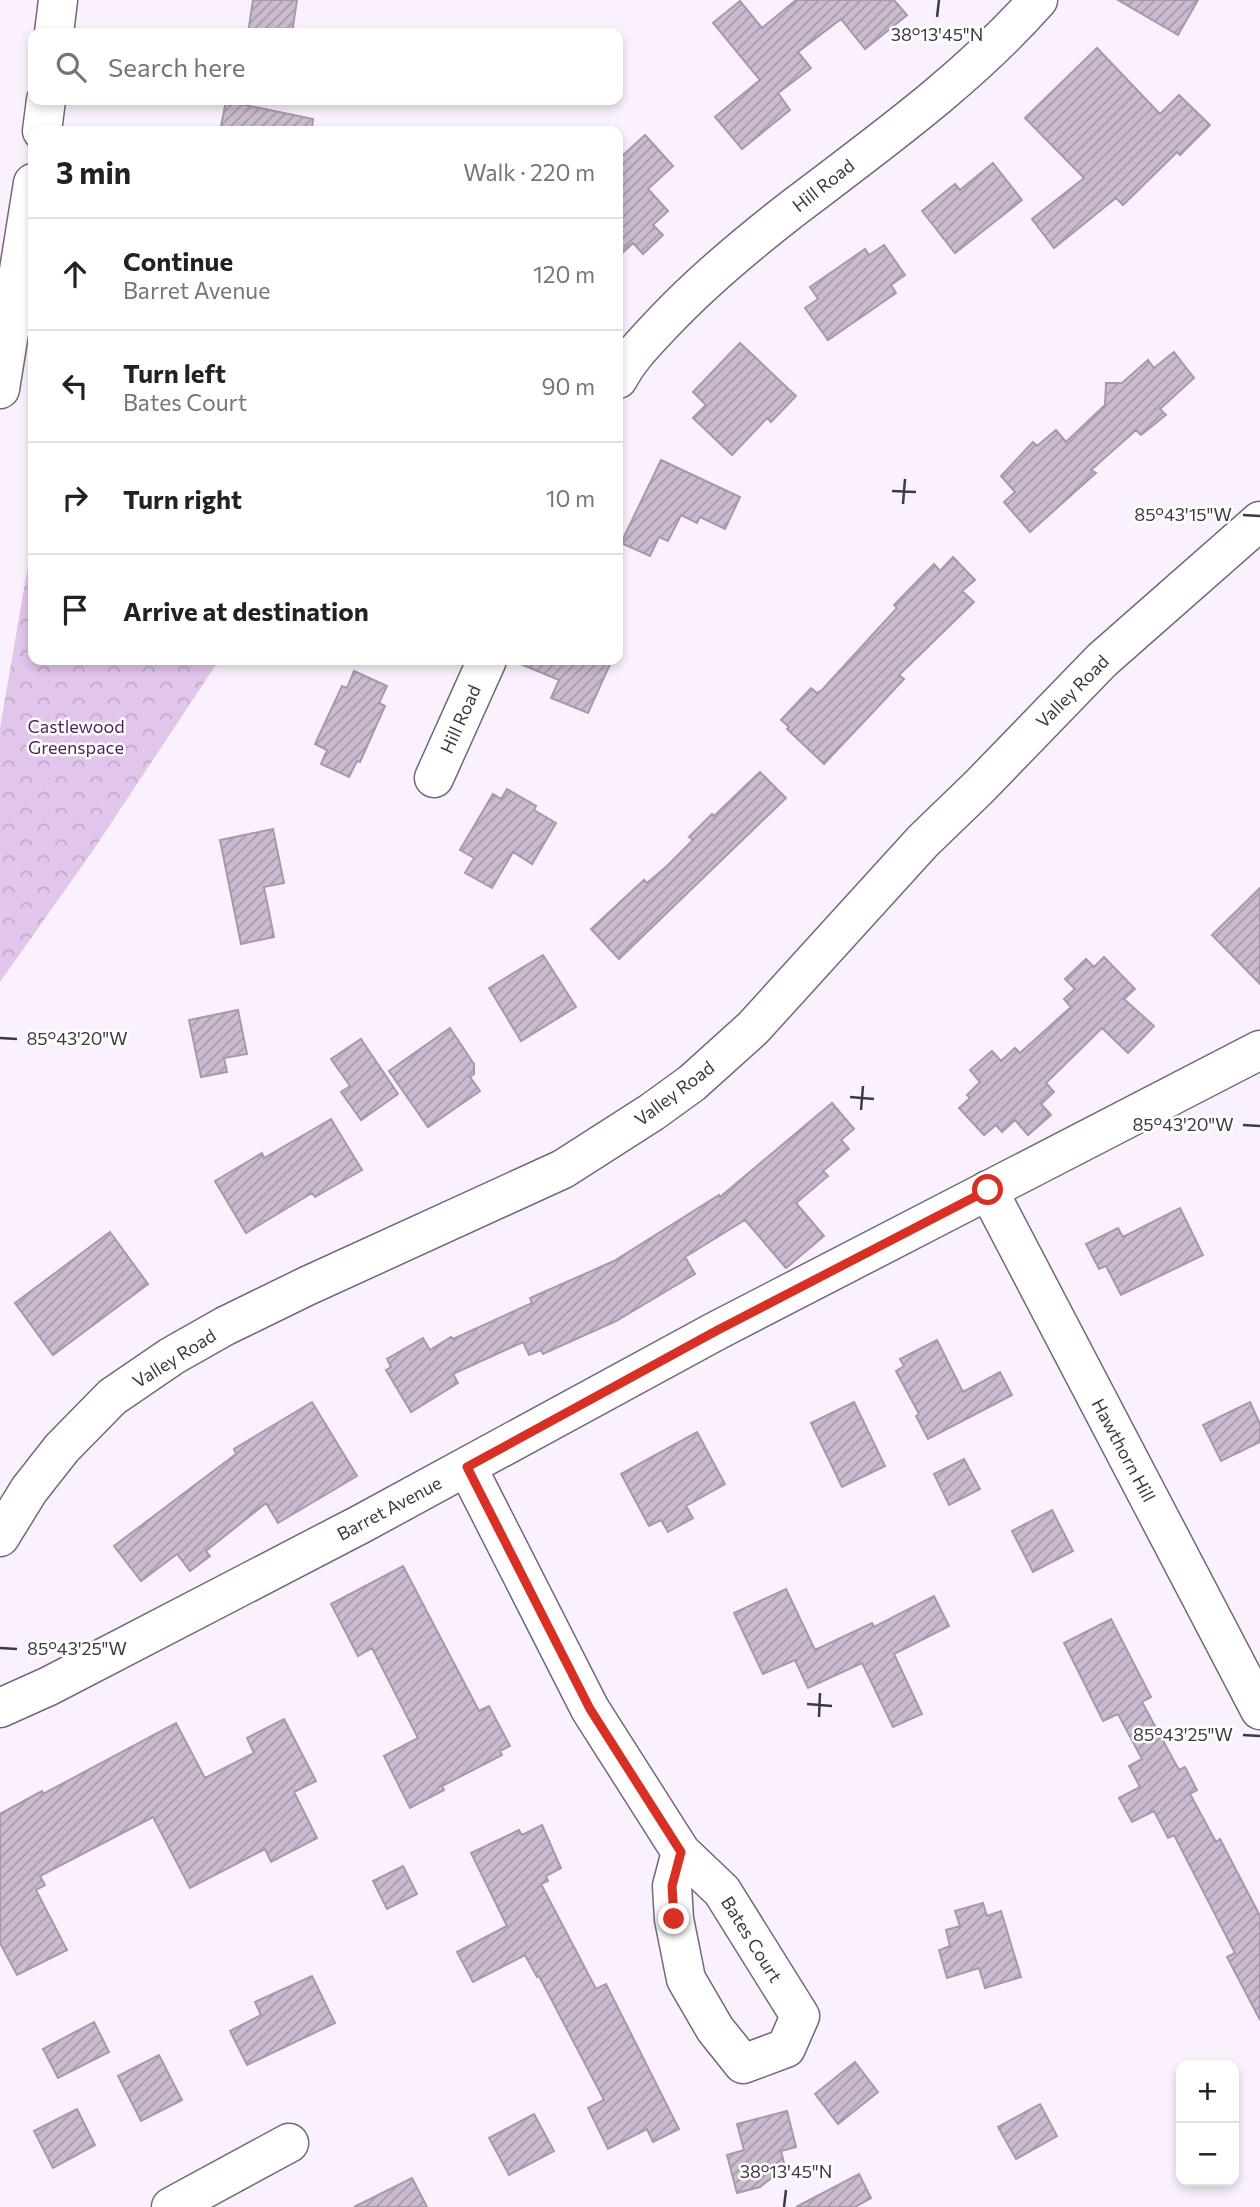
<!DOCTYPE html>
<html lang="en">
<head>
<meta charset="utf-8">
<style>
  body { margin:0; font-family:Commissioner,sans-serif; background:#f2f2f2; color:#222 }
  .controls { position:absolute; right:21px; bottom:21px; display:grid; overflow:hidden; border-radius:14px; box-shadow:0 4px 10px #0003 }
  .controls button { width:63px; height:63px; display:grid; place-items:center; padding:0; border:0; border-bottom:2px solid #e0e0e0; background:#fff; color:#222; font:35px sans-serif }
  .stop { position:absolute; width:21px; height:21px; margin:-16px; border:5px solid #d93025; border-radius:50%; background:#fff }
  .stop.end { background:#d93025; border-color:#fff; box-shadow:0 2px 7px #0008 }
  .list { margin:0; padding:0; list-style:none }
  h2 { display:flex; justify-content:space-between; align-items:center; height:91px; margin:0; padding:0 28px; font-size:30px }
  h2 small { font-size:23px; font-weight:400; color:#767676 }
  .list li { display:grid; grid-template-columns:46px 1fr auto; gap:21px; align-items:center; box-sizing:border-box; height:112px; padding:0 28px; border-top:2px solid #e0e0e0 }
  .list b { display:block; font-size:26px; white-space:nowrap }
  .list p { margin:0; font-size:23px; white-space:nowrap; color:#767676 }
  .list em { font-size:23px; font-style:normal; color:#767676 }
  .icon { flex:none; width:38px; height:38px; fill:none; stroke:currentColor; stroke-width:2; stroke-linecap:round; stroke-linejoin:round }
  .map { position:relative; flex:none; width:1260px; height:2207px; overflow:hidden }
  .search { position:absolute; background:#fff; box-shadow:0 4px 10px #0003; left:28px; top:28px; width:595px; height:77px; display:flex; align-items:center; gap:18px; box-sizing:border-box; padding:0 24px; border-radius:14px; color:#767676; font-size:26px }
  .panel { position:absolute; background:#fff; box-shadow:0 4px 10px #0003; left:28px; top:126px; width:595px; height:539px; border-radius:14px }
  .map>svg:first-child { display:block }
</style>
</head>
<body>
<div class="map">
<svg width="1260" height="2207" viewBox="0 0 1260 2207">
  <defs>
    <pattern id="forest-crowns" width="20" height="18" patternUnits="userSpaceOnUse" patternTransform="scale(1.75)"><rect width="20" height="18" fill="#e1c5ea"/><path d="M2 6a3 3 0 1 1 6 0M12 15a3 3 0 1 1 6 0" fill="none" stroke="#c2aaca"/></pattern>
    <pattern id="building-hatch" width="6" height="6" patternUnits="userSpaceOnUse" patternTransform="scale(1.75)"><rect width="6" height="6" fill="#cabbcf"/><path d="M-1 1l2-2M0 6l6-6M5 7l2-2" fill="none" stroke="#a599aa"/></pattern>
  </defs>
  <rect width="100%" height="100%" fill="#fbf1fe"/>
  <!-- forest -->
  <path fill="url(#forest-crowns)" d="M33,536V660H219L94,849L0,982V728Z"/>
  <!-- building -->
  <path fill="url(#building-hatch)" stroke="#a798ac" stroke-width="2" d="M253,0H297L292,33H248Z
    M796,0H894L907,15L865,49L841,19L798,52L811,68L778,93L790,110L742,149L715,117L760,80L713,23L740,1L762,28Z
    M1118,0H1198L1178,35Z
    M1097,48L1160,114L1179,95L1210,125L1180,155L1177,152L1123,205L1116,198L1054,248L1032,219L1084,178L1025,118Z
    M226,101L313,119L312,131H220Z
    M645,135L673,166L648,189L668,211L653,225L663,235L643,254L633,243L618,257V160Z
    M993,163L1022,200L955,253L922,211L955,184L960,190Z
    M884,245L905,275L891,285L896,293L828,340L805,308L818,299L810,287L865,249L869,255Z
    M740,343L796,396L771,422L767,418L732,455L693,418L706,405L693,392Z
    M1174,352L1194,378L1160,409L1166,415L1141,435L1136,430L1091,470L1096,473L1030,532L1004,502L1015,492L1001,476L1033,442L1037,446L1056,430L1066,442L1105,405L1106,383H1122L1148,360L1154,368Z
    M661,460L740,497L725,529L700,517L697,523L681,515L668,541L659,537L650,556L621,543Z
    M953,557L975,580L962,591L974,602L899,675L904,679L824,764L787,729L789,727L781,720L811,688L817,693L822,690L897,608L894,605L934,564L940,571Z
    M511,660H612L588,713L551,698L559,680Z
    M354,671L387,686L379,703L385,706L360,762L357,761L349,777L321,764L327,750L315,744L342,686L347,688Z
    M760,772L786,798L619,959L591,929L644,880L647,883L667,866L693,840L689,837L712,814L714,816Z
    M507,789L536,806L534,810L556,823L532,864L513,852L492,888L465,873L474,858L460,850L493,794L501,799Z
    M273,829L284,883L264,887L274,937L241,944L220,840Z
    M1260,888V984L1212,935Z
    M543,955L576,1007L521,1041L489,988Z
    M1104,957L1135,989L1124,999L1154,1026L1128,1053L1102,1028L1046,1083L1054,1092L1041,1104L1051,1115L1028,1135L1015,1120L1002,1132L996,1125L984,1135L959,1108L970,1098L967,1095L980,1082L970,1070L992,1051L1001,1061L1015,1048L1020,1053L1071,1007L1064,999L1075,989L1065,979L1086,959L1094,967Z
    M238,1010L247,1054L224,1058L227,1072L201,1077L189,1020Z
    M450,1028L474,1064V1074L470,1077L480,1091L428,1127L389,1071Z
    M361,1039L398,1094L361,1120L341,1092L350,1086L331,1059Z
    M832,1103L854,1129L841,1140L849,1149L823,1171L828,1176L796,1203L824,1236L786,1268L745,1220L685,1257L695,1274L616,1321L543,1354L541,1350L529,1355L523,1342L453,1374L458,1383L411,1412L386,1370L391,1367L387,1359L423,1338L430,1350L451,1337L453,1339L532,1303L530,1298L614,1261L719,1195L720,1197Z
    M331,1119L362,1170L315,1197L312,1193L246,1233L215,1181L262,1153L264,1158Z
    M1180,1208L1203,1255L1121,1295L1106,1266L1099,1269L1086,1244L1118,1228L1123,1237Z
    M110,1232L148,1284L53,1355L15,1303Z
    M937,1340L963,1392L1000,1372L1012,1395L928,1439L916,1416L919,1414L896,1371L904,1366L900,1359Z
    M312,1402L357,1476L278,1523L266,1503L206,1551L210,1556L190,1571L177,1554L141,1581L114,1546L236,1454L234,1449Z
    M854,1402L885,1466L842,1487L811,1423Z
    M1250,1402L1260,1424V1442L1221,1461L1203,1425Z
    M697,1432L725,1484L686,1506L693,1518L668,1532L661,1520L649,1526L621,1474Z
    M964,1459L980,1489L949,1505L934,1474Z
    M1052,1510L1073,1551L1033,1572L1012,1531Z
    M403,1566L479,1711L489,1706L510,1746L500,1751L502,1755L442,1786L444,1790L410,1808L384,1756L418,1738L372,1648L358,1656L331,1604Z
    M786,1589L815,1650L872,1623L874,1627L934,1596L949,1626L894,1654L922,1714L893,1727L862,1663L808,1688L795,1660L763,1674L734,1613Z
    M1111,1619L1151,1697L1142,1702L1179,1770L1185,1767L1197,1790L1190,1794L1216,1842L1220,1839L1260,1916V2020L1227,1957L1235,1953L1174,1835L1168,1838L1154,1811L1132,1822L1119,1798L1140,1787L1129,1766L1142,1759L1118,1714L1103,1721L1064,1643Z
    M284,1719L316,1781L294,1792L317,1838L271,1862L265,1849L190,1888L153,1817L40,1876L45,1885L36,1890L67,1950L17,1975L0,1943V1814L42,1791L43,1794L176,1723L205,1778L254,1753L247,1738Z
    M542,1825L561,1868L546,1876L548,1881L541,1884L596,1989L606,1984L679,2129L653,2142L647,2129L608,2149L588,2108L604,2100L539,1976L537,1977L525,1955L473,1982L457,1952L507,1926L471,1853L519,1830L522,1835Z
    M403,1866L417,1894L387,1909L373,1881Z
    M983,1903L987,1916L1001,1911L1021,1977L985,1988L979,1968L947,1978L939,1950L950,1946L946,1930L960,1926L955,1911Z
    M312,1976L335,2023L247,2065L230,2031L261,2015L255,2002Z
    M94,2022L109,2052L58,2078L43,2049Z
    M159,2055L182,2100L141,2121L118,2076Z
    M855,2062L878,2092L838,2124L815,2094Z
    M1040,2104L1057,2136L1016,2159L998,2127Z
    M77,2109L95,2145L53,2168L34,2131Z
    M787,2111L796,2147L781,2151L785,2167L760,2187L737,2193L727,2155L744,2150L737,2124Z
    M534,2114L554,2151L509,2175L489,2138Z
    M859,2174L871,2198L855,2207H796Z
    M412,2178L427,2207H354Z"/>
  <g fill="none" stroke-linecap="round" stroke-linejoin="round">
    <!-- minor casing -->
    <g stroke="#756779" stroke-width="41">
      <path id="minor" d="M618,379C629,358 645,342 661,325C702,281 748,243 796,206C880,142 968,79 1038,0
        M434,778L487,660
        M988,1190L1260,1710
        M467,1467L590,1709L681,1852L722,1891L800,2016L786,2048L743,2064L715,2029L686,1979L674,1919L672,1886L681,1852
        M0,1537L29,1490L62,1448L112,1397L172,1356L225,1326L307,1286L563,1169L652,1112L692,1083L753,1028L923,841L979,787L1102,660L1260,521
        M171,2207L289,2143"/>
    </g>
    <!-- tertiary casing -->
    <g stroke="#756779" stroke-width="41">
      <path id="tertiary" d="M54,33L58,0
        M42,131L46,100
        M0,389L33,183
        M0,1708L49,1686L361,1524L716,1331L1260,1050"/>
    </g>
    <!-- minor -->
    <use href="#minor" stroke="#fff" stroke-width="38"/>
    <!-- tertiary -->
    <use href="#tertiary" stroke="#fff" stroke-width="38"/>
  </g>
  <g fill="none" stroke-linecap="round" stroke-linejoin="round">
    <!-- route -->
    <path stroke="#d93025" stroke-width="9" d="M674,1919L672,1886L681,1852L590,1709L467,1467L716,1331L988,1190"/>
  </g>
  <!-- ticks -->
  <path fill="none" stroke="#3f3841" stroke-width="2.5" d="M937,17L939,0M892,491L916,492M903,504L905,479M1243,515L1260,516M0,1038L17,1039M850,1097L874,1099M861,1110L863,1086M1243,1125L1260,1126M0,1648L17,1649M807,1704L832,1706M819,1717L820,1693M1243,1735L1260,1736M784,2207L786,2190"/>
  <g text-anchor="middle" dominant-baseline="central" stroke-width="5" stroke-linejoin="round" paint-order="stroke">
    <!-- street labels -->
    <g font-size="18" fill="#3f3841" stroke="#fff">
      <text transform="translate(823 185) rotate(-38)">Hill Road</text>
      <text transform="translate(1072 691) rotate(-45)">Valley Road</text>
      <text transform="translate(460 719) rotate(-66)">Hill Road</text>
      <text transform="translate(674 1093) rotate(-37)">Valley Road</text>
      <text transform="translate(174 1358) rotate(-32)">Valley Road</text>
      <text transform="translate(1124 1450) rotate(62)">Hawthorn Hill</text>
      <text transform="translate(389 1508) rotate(-28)">Barret Avenue</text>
      <text transform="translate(752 1939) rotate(58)">Bates Court</text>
    </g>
    <!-- park labels -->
    <g font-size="18" fill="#4e1f5c" stroke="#fff">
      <text x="76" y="726">Castlewood<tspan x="76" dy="21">Greenspace</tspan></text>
    </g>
  </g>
  <g font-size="18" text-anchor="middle" fill="#3f3841" stroke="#fff" stroke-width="5" stroke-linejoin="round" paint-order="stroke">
    <text x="937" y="41">38°13'45"N</text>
    <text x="1183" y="521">85°43'15"W</text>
    <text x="77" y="1045">85°43'20"W</text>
    <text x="1183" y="1131">85°43'20"W</text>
    <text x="77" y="1655">85°43'25"W</text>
    <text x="1183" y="1741">85°43'25"W</text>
    <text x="786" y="2178">38°13'45"N</text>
  </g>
</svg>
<div class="controls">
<button>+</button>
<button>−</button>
</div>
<div class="stop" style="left:988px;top:1190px"></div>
<div class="stop end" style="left:674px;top:1919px"></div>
<div class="search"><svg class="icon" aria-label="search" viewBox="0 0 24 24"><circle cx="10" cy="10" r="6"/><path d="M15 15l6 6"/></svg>Search here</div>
<section class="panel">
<h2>3 min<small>Walk · 220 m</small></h2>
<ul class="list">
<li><svg class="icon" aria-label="ahead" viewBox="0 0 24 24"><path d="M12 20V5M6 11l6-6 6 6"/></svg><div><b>Continue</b><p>Barret Avenue</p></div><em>120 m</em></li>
<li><svg class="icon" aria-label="left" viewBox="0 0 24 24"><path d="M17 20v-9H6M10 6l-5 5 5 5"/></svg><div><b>Turn left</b><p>Bates Court</p></div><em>90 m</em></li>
<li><svg class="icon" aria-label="right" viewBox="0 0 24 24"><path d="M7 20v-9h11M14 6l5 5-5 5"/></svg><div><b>Turn right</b></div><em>10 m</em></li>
<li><svg class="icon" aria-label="arrive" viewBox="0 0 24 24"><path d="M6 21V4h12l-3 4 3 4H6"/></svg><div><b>Arrive at destination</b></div></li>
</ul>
</section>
</div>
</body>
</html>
